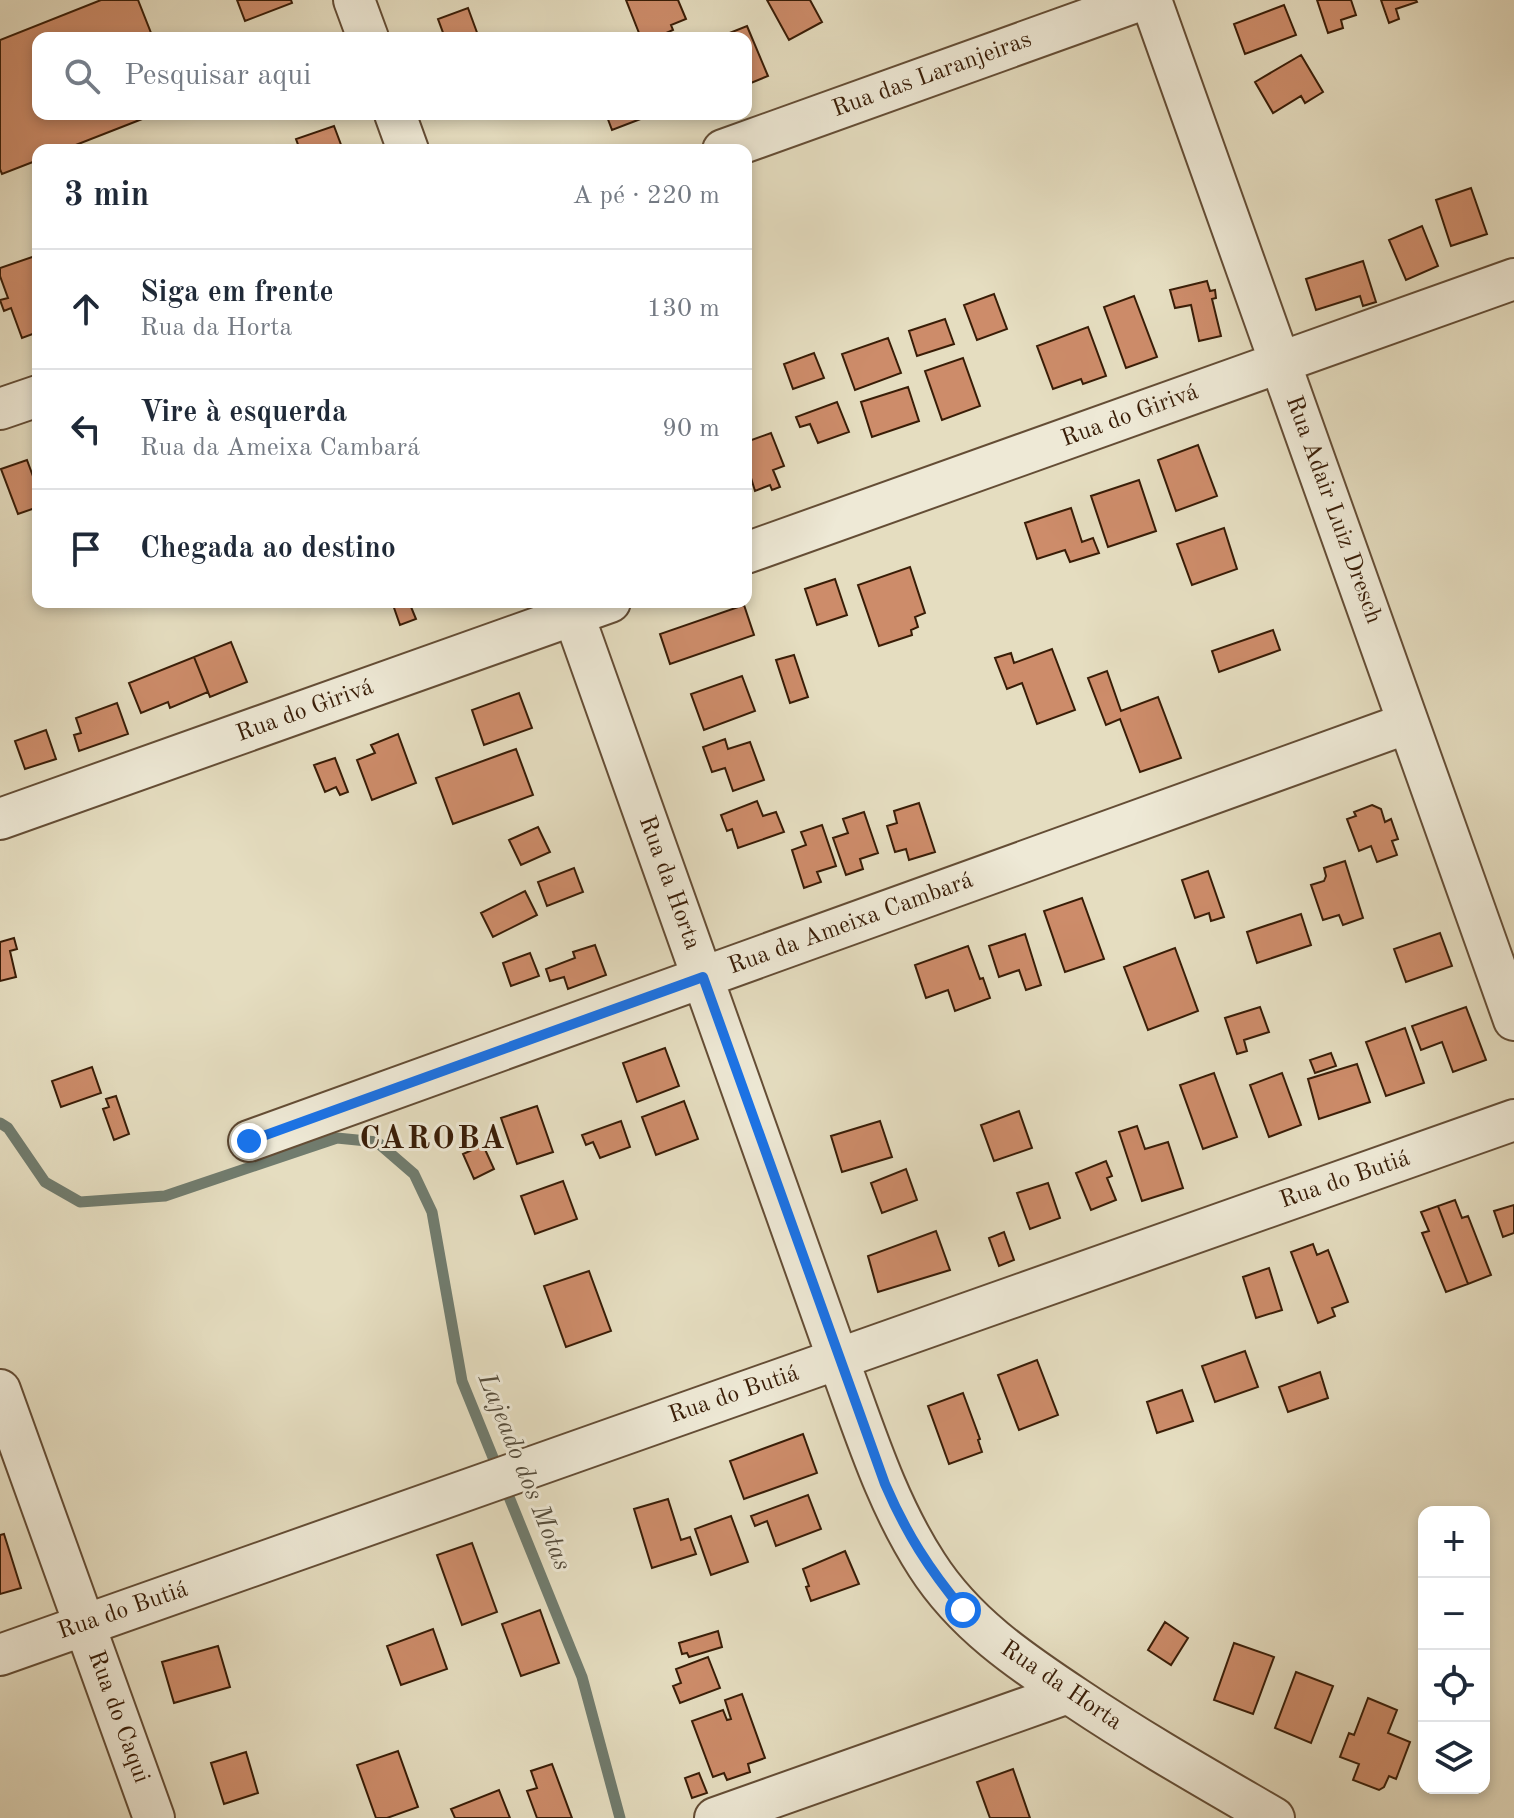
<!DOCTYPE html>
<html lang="pt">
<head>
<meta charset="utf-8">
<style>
  body { margin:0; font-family:"Old Standard TT",serif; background:#f6f6f7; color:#1f2937 }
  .controls { position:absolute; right:24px; bottom:24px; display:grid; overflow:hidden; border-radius:16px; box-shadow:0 4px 12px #0003 }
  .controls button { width:72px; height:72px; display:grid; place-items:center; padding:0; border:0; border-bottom:2px solid #e0e1e3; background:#fff; color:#1f2937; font:40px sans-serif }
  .stop { position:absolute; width:24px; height:24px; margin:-18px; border:6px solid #1a73e8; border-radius:50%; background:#fff }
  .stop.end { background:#1a73e8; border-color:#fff; box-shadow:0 2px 8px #0008 }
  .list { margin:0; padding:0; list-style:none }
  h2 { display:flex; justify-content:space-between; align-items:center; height:104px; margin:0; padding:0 32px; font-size:34px }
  h2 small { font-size:26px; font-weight:400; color:#747a83 }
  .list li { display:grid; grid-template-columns:52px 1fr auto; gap:24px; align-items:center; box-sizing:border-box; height:120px; padding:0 32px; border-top:2px solid #e0e1e3 }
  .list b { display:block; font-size:30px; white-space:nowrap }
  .list p { margin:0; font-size:26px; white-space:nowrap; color:#747a83 }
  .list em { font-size:26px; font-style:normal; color:#747a83 }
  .icon { flex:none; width:44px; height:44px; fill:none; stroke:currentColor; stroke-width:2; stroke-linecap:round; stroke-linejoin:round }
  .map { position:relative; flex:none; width:1514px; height:1818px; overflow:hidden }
  .search { position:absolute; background:#fff; box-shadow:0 4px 12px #0003; left:32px; top:32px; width:720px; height:88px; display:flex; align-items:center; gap:20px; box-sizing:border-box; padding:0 28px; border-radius:16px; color:#747a83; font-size:30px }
  .panel { position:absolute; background:#fff; box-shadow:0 4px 12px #0003; left:32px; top:144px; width:720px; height:464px; border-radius:16px }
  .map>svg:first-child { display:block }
</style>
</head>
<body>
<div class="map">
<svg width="1514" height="1818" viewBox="0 0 1514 1818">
  <rect width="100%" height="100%" fill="#e5ddc0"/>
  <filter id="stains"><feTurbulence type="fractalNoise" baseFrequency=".0025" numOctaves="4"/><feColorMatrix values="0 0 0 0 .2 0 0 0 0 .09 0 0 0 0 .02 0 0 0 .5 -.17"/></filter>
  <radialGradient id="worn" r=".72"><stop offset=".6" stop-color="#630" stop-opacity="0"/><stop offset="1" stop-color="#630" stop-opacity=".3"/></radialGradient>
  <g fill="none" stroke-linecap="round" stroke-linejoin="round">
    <!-- stream -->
    <path stroke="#717c6e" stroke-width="11" d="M0,1123L8,1128L45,1182L80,1202L165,1196L337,1138L377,1142L414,1174L432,1212L462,1381L582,1677L620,1818"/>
  </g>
  <!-- building -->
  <path fill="#cd8c6a" stroke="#391d07" stroke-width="2" d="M101,0H138L153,38H38V114H155L63,150H38V160L2,174L0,169V40Z
    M237,0H291L292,3L245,21Z
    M626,0H678L686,19L671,25L673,30L655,38H641Z
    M767,0H810L822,22L789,40Z
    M1317,0H1351L1356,15L1341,20L1343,28L1328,33Z
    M1381,0H1416L1417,2L1396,9L1399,19L1389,23Z
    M1284,5L1296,35L1245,54L1234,24Z
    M468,8L479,38H445L438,19Z
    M747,26L768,76L746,85V38H717Z
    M1301,55L1323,92L1305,103L1301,96L1273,113L1255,82Z
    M606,114H651V115L612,130Z
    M334,126L343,150H300L296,139Z
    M1471,188L1487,234L1451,246L1436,200Z
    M1422,226L1438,266L1406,280L1389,240Z
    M38,255V332L22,338L11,308L4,311L0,300L8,298L0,276V268Z
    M1363,261L1376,302L1363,306L1360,296L1316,310L1306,279Z
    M1207,281L1210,291L1215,290L1216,298L1212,299L1221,336L1199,341L1191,305L1175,308L1170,290Z
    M994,294L1007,329L977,340L964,305Z
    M1134,296L1157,357L1126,368L1104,307Z
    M945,319L954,344L917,356L909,331Z
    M1088,327L1106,376L1083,384L1081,379L1053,389L1037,346Z
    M888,338L901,373L855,390L842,354Z
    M814,353L824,378L793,389L784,364Z
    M963,358L980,406L942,420L925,371Z
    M908,387L919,421L872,437L861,402Z
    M837,402L849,432L818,443L810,424L800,427L796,417Z
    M771,433L784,466L773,470L780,487L772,490L770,485L755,491L751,478L747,479L746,476V442Z
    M1198,445L1217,496L1176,511L1158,460Z
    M27,460L38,490V507L18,514L1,469Z
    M1139,480L1156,531L1108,547L1091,496Z
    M1071,508L1082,542L1093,538L1099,553L1070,562L1065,550L1037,559L1025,523Z
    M1224,528L1237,569L1192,585L1177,544Z
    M910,567L925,613L915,617L918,627L911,630L912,635L879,646L858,585Z
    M835,579L847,615L817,625L805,589Z
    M392,602H409L416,619L400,625Z
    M744,605L754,635L670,664L660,634Z
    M1273,630L1280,650L1219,672L1212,651Z
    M231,642L247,682L210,697L194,657Z
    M1052,649L1075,710L1037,724L1022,683L1007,689L995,658L1011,653L1014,663Z
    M794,655L808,697L790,703L776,660Z
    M194,657L208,692L170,708L168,702L141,713L129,683Z
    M1107,671L1121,711L1158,697L1181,758L1140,772L1120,719L1106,725L1088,678Z
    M742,676L755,711L704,730L691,694Z
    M519,693L532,728L484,745L472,710Z
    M117,703L128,734L79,751L74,735L81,733L76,718Z
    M46,730L56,759L25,769L15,741Z
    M398,734L416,783L372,800L357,760L375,753L371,745Z
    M725,739L728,749L750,742L764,780L733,791L725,768L712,772L703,747Z
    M516,749L533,795L453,824L436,778Z
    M335,758L348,792L340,795L336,787L325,792L314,765Z
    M757,801L763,816L776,812L784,832L738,848L732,829L727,831L721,815Z
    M919,803L935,852L909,860L906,849L895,852L887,826L897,823L894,811Z
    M1372,805L1381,809L1385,822L1391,819L1398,839L1392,841L1397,855L1377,862L1371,846L1359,851L1347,819L1356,816L1354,812Z
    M864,812L878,853L860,859L863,869L846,875L833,838L848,833L843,819Z
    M822,825L836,866L817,872L821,882L804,888L792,850L806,845L801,832Z
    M538,827L550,852L521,865L509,840Z
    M1345,861L1363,918L1343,925L1339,915L1323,920L1311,885L1324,881L1326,876L1324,868Z
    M574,868L583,892L547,906L538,882Z
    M1208,871L1224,917L1211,921L1209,913L1195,918L1182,880Z
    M525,891L537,915L493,937L481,913Z
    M1082,898L1104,959L1065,972L1044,911Z
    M1301,914L1311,945L1257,963L1247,932Z
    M1440,933L1452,966L1406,982L1394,949Z
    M1025,934L1041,985L1026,990L1019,970L999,977L989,946Z
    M14,938L17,949L10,951L16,977L0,981V942Z
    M595,945L606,975L568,989L564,977L550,981L546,969L575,958L573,952Z
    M968,946L980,979L983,978L990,998L955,1011L948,990L926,998L915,965Z
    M1175,948L1198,1011L1148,1030L1124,967Z
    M530,953L539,976L511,986L503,963Z
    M1260,1007L1269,1032L1244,1040L1247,1051L1237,1054L1225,1018Z
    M1466,1007L1486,1060L1453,1072L1442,1042L1421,1050L1412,1026Z
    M1405,1028L1424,1083L1386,1096L1366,1042Z
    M665,1048L679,1086L637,1102L623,1063Z
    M1331,1053L1336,1066L1315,1073L1310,1060Z
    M1357,1064L1370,1102L1319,1119L1308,1079Z
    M92,1067L101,1093L61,1107L52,1081Z
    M1214,1073L1237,1137L1203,1149L1180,1085Z
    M1282,1073L1301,1125L1269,1137L1250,1085Z
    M116,1096L129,1134L114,1140L103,1109L109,1107L106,1099Z
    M684,1101L698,1139L656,1155L642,1117Z
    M537,1106L553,1152L517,1164L501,1118Z
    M1019,1111L1032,1148L994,1161L981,1125Z
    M621,1121L630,1147L600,1158L593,1142L586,1145L582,1135Z
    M880,1121L892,1157L842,1172L831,1136Z
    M1137,1126L1145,1149L1168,1142L1183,1188L1142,1201L1119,1132Z
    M483,1145L494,1169L474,1179L463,1154Z
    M1106,1161L1112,1176L1107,1178L1116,1200L1091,1210L1076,1173Z
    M906,1169L917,1200L882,1213L871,1183Z
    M563,1181L577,1219L535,1234L521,1196Z
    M1048,1183L1060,1218L1030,1229L1017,1193Z
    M1455,1200L1462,1218L1468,1216L1491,1275L1468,1284L1438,1206Z
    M1514,1205V1233L1503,1237L1494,1211Z
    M1438,1206L1468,1284L1446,1292L1422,1233L1429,1231L1421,1212Z
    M936,1231L950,1270L878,1292L868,1256Z
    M1004,1232L1014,1260L999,1266L989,1238Z
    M1313,1244L1317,1255L1328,1250L1348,1302L1332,1308L1335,1316L1318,1323L1291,1252Z
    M1269,1268L1282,1310L1256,1318L1243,1277Z
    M589,1271L611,1331L566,1347L544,1286Z
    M1245,1351L1258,1387L1215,1402L1202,1366Z
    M1037,1360L1058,1415L1019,1430L998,1375Z
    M1320,1372L1328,1398L1288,1412L1279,1387Z
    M1182,1390L1193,1421L1157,1433L1147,1402Z
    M963,1393L980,1439L978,1440L982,1452L949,1464L928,1406Z
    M803,1434L817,1473L744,1499L730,1461Z
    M808,1495L821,1529L776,1546L767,1521L755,1526L751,1516Z
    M668,1499L681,1540L690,1537L696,1554L652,1568L634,1509Z
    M731,1516L748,1562L711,1575L695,1529Z
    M4,1534L21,1588L0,1594V1535Z
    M472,1543L497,1612L462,1625L437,1555Z
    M845,1551L859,1584L811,1601L806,1587L809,1586L803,1569Z
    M540,1610L559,1663L521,1676L502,1624Z
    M1165,1622L1188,1638L1171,1665L1148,1650Z
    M433,1629L447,1669L401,1685L387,1646Z
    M718,1631L722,1647L689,1657L687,1653L682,1654L679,1643Z
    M1234,1643L1274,1657L1253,1714L1214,1700Z
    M218,1646L230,1687L174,1703L162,1662Z
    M708,1657L720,1688L680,1703L673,1686L681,1683L676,1669Z
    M1296,1672L1333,1686L1311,1743L1275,1728Z
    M742,1694L765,1758L748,1764L750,1772L727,1780L724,1773L713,1777L692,1721L723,1710L727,1720L731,1719L725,1700Z
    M1368,1698L1397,1710L1388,1733L1410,1742L1396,1779L1389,1776L1384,1787L1379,1790L1353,1780L1359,1764L1340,1757L1349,1733L1354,1735Z
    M398,1751L418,1807L387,1818H376L357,1765Z
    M246,1752L258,1793L224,1804L211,1763Z
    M552,1764L572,1818H537L527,1791L537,1788L531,1771Z
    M1013,1769L1030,1818H990L977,1782Z
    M699,1773L707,1793L692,1798L685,1778Z
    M499,1790L510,1818H455L451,1809Z"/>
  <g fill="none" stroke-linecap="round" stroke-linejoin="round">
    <!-- minor casing -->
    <g stroke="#644d35" stroke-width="44">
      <path id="minor" d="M354,0L368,38
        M1151,0L1514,1020
        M395,114L408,150
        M723,150L1141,0
        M0,409L38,396
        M746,553L1514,279
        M569,602L838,1359C864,1429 886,1502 927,1565C964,1623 1020,1661 1076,1698C1140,1741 1207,1779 1274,1818
        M0,819L610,602
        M249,1141L1408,723
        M0,1390L154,1818
        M0,1655L1514,1120
        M715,1818L1068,1693"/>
    </g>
    <!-- minor -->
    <use href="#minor" stroke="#eee9d6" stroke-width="40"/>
  </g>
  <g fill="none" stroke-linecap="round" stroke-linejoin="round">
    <!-- route -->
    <path stroke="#1a73e8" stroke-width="10" d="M249,1141L703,977L885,1484C906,1533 929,1569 963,1610"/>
  </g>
  <g text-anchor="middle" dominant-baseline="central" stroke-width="6" stroke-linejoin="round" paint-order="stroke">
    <!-- street labels -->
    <g font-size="24" fill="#391d07" stroke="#eee9d6">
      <text transform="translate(932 75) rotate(-20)">Rua das Laranjeiras</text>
      <text transform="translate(1130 416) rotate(-20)">Rua do Girivá</text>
      <text transform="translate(1333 510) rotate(70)">Rua Adair Luiz Dresch</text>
      <text transform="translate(305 711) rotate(-20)">Rua do Girivá</text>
      <text transform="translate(669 883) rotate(70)">Rua da Horta</text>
      <text transform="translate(851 924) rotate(-20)">Rua da Ameixa Cambará</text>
      <text transform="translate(1345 1180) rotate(-19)">Rua do Butiá</text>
      <text transform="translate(734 1395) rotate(-19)">Rua do Butiá</text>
      <text transform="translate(123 1611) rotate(-19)">Rua do Butiá</text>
      <text transform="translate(1061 1686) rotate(34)">Rua da Horta</text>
      <text transform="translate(118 1717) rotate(70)">Rua do Caqui</text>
    </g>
    <!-- water labels -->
    <g font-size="26" font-style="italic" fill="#554c3b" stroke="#eee9d6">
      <text transform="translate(524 1472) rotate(68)">Lajeado dos Motas</text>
    </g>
    <!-- district labels -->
    <g font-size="32" font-weight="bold" letter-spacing="2" fill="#391d07" stroke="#eee9d6">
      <text x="433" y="1140">CAROBA</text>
    </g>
  </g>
  <rect width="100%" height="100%" filter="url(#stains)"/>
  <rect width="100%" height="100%" fill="url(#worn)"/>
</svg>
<div class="controls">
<button>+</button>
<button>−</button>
<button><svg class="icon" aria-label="locate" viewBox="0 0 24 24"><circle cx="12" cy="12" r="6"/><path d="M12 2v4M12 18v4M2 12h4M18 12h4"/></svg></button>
<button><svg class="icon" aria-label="layers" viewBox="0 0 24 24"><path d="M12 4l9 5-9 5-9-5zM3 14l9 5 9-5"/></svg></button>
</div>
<div class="stop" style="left:963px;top:1610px"></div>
<div class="stop end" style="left:249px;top:1141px"></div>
<div class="search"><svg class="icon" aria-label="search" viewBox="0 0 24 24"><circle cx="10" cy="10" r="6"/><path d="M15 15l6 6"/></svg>Pesquisar aqui</div>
<section class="panel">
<h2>3 min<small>A pé · 220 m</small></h2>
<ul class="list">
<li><svg class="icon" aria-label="ahead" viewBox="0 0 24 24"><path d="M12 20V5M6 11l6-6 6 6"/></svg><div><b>Siga em frente</b><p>Rua da Horta</p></div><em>130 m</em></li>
<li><svg class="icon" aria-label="left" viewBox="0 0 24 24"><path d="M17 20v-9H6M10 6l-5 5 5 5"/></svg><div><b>Vire à esquerda</b><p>Rua da Ameixa Cambará</p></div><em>90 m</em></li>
<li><svg class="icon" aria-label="arrive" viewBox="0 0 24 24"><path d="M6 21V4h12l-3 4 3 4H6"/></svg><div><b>Chegada ao destino</b></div></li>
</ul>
</section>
</div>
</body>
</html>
